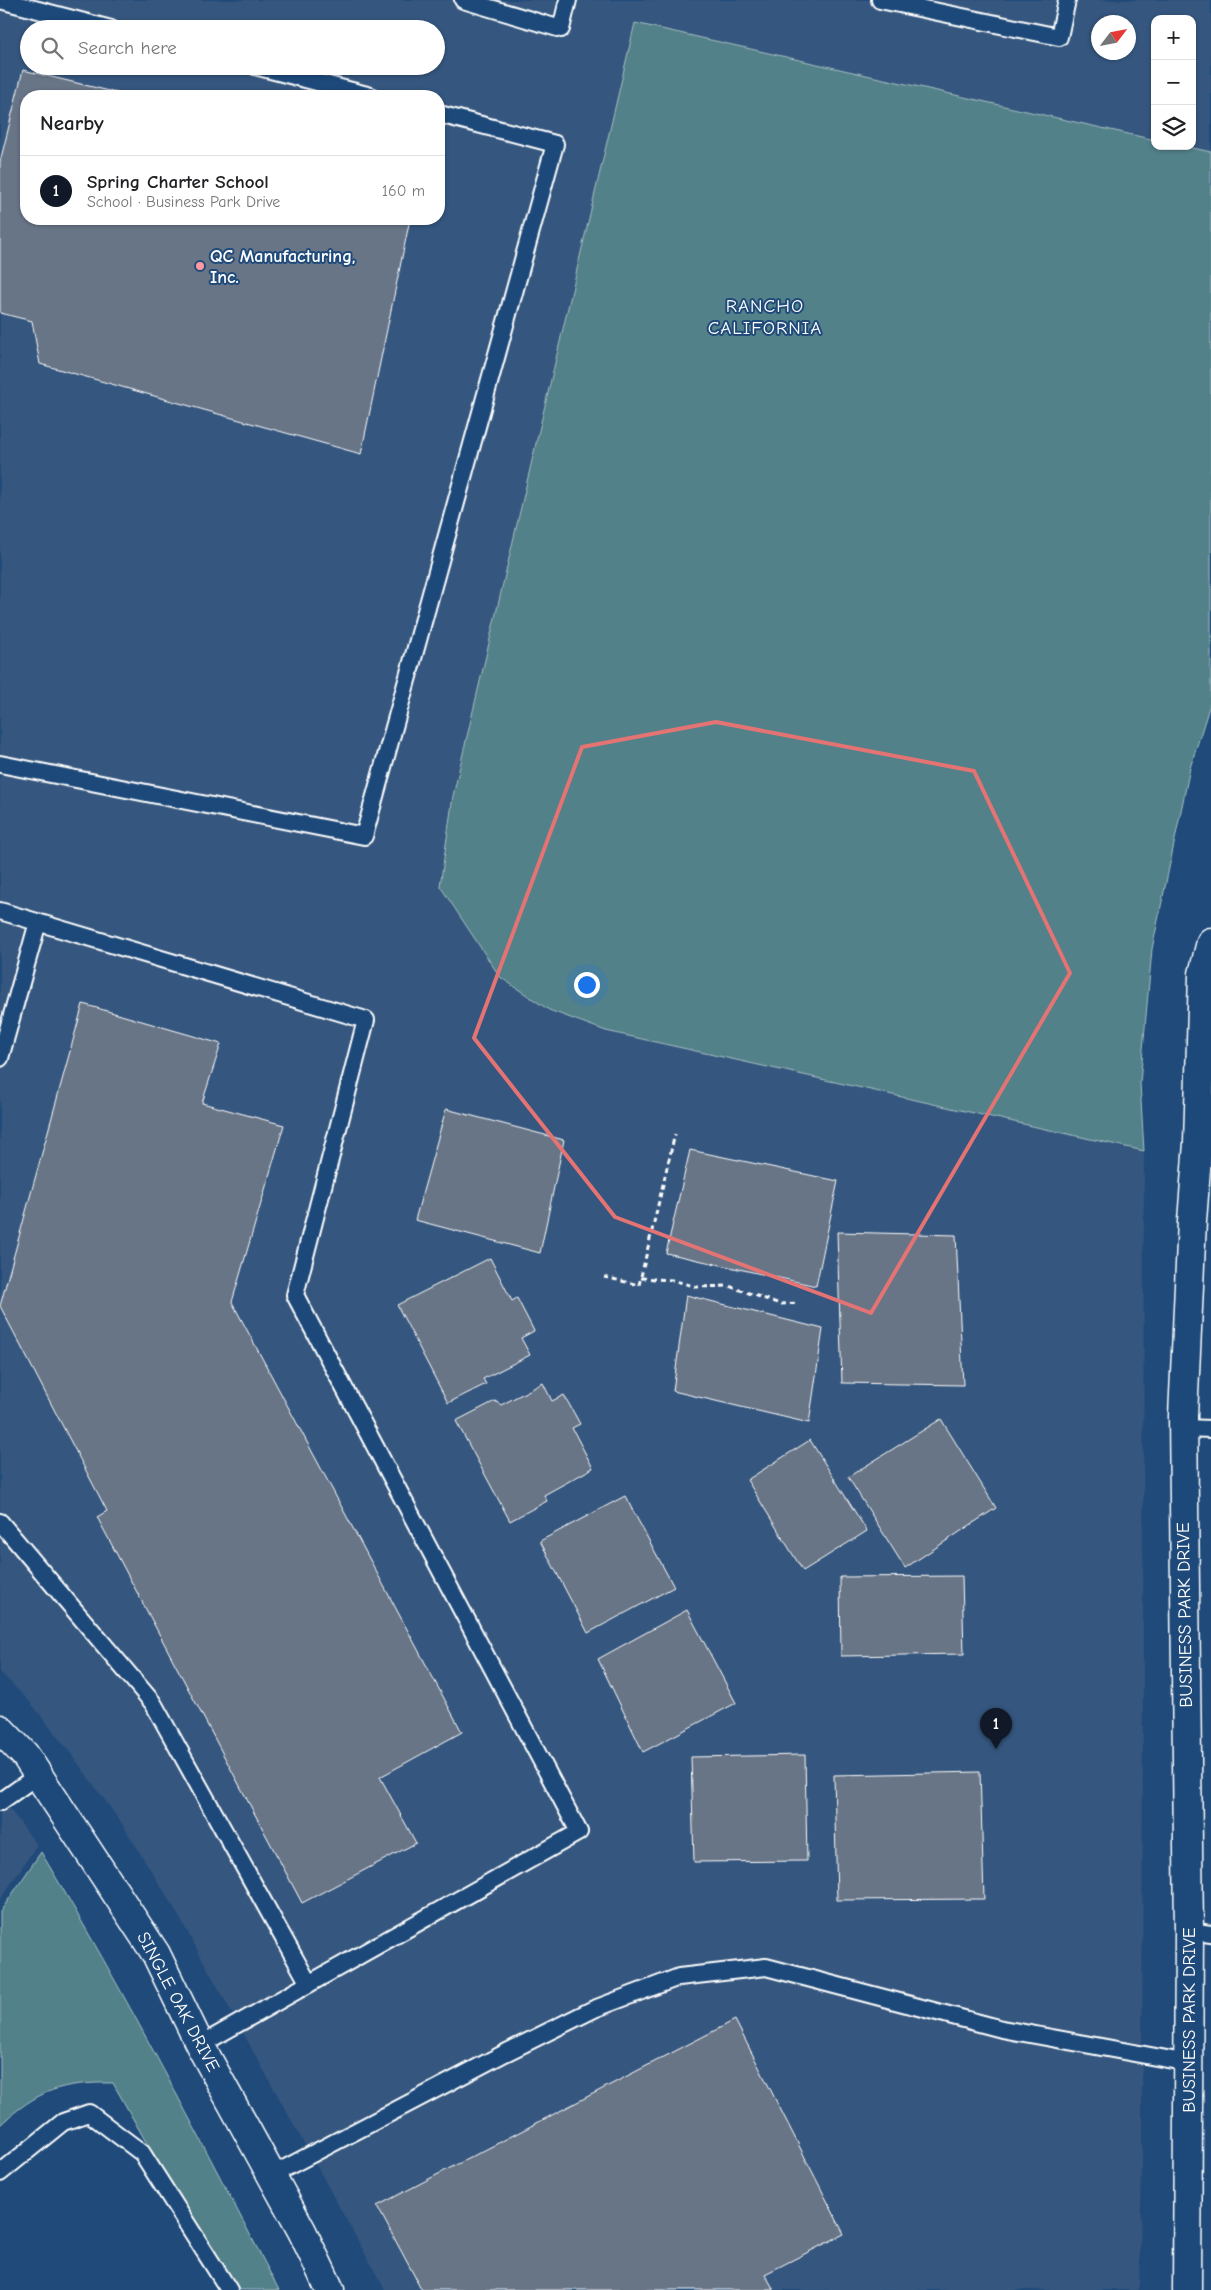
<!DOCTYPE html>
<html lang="en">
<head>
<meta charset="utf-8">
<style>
  body { margin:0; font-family:"Comic Neue",sans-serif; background:#f2f2f2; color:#202124 }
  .controls { position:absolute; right:15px; top:15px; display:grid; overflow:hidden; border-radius:10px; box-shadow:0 1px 4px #0004 }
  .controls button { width:45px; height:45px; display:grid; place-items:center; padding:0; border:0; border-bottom:1px solid #e0e0e0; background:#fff; color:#202124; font:25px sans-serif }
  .compass { position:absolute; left:1091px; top:15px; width:45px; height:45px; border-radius:50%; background:#fff; box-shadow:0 1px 4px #0004; rotate:58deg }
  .you { position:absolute; left:586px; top:984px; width:18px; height:18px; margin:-12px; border:4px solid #fff; border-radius:50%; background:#1a73e8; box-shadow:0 0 0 8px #1a73e833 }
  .badge { display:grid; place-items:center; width:32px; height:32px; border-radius:50%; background:#111827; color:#fff; font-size:16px; font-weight:700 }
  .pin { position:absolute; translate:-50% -41px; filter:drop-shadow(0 1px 2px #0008) }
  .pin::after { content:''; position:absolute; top:26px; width:18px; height:15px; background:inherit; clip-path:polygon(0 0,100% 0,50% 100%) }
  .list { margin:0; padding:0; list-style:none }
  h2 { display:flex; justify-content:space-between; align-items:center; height:65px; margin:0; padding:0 20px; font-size:21px }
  h2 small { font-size:16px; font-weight:400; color:#757577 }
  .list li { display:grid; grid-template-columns:32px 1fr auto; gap:15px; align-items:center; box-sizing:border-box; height:70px; padding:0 20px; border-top:1px solid #e0e0e0 }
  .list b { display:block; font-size:19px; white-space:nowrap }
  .list p { margin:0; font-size:16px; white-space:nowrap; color:#757577 }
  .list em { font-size:16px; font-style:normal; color:#757577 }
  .icon { flex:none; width:28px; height:28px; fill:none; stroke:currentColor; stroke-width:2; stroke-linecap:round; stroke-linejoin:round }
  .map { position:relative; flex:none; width:1211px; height:2290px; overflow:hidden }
  .search { position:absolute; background:#fff; box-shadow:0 1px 4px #0004; left:20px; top:20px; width:425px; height:55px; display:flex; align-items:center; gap:12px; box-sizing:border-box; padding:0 18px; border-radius:28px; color:#757577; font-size:19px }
  .panel { position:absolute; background:#fff; box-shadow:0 1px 4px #0004; left:20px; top:90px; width:425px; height:135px; border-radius:20px }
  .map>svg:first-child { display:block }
</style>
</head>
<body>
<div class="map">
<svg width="1211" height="2290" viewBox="0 0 1211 2290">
  <rect width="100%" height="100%" fill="#1f4a7a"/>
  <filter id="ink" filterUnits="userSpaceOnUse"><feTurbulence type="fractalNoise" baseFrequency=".02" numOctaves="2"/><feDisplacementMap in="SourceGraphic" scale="10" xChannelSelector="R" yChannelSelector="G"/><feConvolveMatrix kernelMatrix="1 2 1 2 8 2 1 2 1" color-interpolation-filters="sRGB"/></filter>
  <g filter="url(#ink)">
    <!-- built -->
    <path fill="#35577e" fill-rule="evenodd" d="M0,0H1211V152L1184,146H1192V19H1155V140L635,23L453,796L440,886L500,977L549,1010L606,1031L1144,1151L1142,2171L1139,2290H385L173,1906L122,1824L75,1759L30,1702L0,1672ZM1098,22H1128V52H1098ZM29,29H436V66H29ZM26,96H439V219H26Z
      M0,1796L37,1845L0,1900Z"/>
    <!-- green -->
    <path fill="#538189" stroke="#a9c0c4" d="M635,23L1155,140V146H1184L1211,152V701L1190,768L1152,949L1140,1083L1144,1151L606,1031L549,1010L500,977L440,886L453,796Z
      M41,1852C127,1995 202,2143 279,2290H229L113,2083C62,2082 38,2090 0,2125V1912Z"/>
    <!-- building -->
    <path fill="#687587" stroke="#fff" d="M23,70L130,96H26V219H410L361,454L40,364L32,321L0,313V162Z
      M83,1004L221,1044L202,1103L284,1125L232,1302L462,1732L380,1777L416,1843L302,1903L97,1517L107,1511L0,1306Z
      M446,1109L564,1140L540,1253L415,1220Z
      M690,1150L838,1181L816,1286L666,1253Z
      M837,1232L956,1235L963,1385L842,1383Z
      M490,1258L512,1301L517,1298L534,1331L521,1338L530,1355L483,1379L486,1384L448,1403L397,1305Z
      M686,1295L823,1329L809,1423L673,1391Z
      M543,1383L552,1401L564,1395L580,1424L572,1428L593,1468L544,1495L547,1501L510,1521L456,1421L495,1401L501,1405Z
      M941,1419L996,1508L905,1568L848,1477Z
      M810,1440L867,1531L803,1571L747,1480Z
      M625,1496L674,1587L588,1633L540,1541Z
      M962,1576L964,1654L841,1656L840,1577Z
      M687,1610L736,1703L643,1752L598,1659Z
      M805,1755L807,1861L694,1862L691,1757Z
      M980,1772L984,1899L837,1900L834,1775Z
      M735,2020L844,2234L765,2274L774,2290H422L377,2206Z"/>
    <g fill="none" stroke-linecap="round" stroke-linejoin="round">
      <!-- service casing -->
      <g stroke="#fff" stroke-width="20">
        <path id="service" d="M0,0L111,29
          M463,0L561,29L568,0
          M880,0L1059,37L1067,0
          M255,66L371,96
          M0,764L364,836L555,144L439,114
          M0,911L366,1020L295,1295L579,1832L200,2045
          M0,1058L38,922
          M1184,1428L1211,1429
          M0,1522L153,1703L309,1984
          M0,1802L38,1775
          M1189,1931L1211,1934
          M0,2173L63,2122L89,2113L142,2153L229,2290
          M272,2175L505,2053L594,2009L679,1977L766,1967L1002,2029L1189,2063"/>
      </g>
      <!-- tertiary casing -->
      <g stroke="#fff" stroke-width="31">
        <path id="tertiary" d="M0,1729L25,1755L156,1954L200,2045L302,2231L330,2290
          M1187,2290L1189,1931L1183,1416L1192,1221L1198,1143L1203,974L1211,942"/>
      </g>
      <!-- path -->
      <path stroke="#fff" stroke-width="3" stroke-dasharray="5 4" stroke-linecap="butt" d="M604,1277L639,1285L675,1134
        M641,1278L672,1280L697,1287L729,1286L780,1304L798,1303"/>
      <!-- service -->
      <use href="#service" stroke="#1f4a7a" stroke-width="16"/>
      <!-- tertiary -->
      <use href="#tertiary" stroke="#1f4a7a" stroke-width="28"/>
    </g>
  </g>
  <!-- marked area -->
  <path fill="none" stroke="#e47373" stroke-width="4" stroke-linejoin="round" d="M716,722L974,771L1070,973L871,1313L615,1217L474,1038L582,747Z"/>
  <!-- markers -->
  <circle fill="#ff9aa2" stroke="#1f4a7a" stroke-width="2" cx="200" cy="266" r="5"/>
  <g text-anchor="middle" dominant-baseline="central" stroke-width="4" stroke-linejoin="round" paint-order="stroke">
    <!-- poi labels -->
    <g font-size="18" font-weight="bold" fill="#fff" stroke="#1f4a7a" text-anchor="start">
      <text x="210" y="256">QC Manufacturing,<tspan x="210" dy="21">Inc.</tspan></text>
    </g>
    <!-- street labels -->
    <g font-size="18" fill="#fff" stroke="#1f4a7a">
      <text transform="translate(1185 1615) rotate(-91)">BUSINESS PARK DRIVE</text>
      <text transform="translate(178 2002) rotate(62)">SINGLE OAK DRIVE</text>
      <text transform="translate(1189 2020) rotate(-90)">BUSINESS PARK DRIVE</text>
    </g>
    <!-- neighbourhood labels -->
    <g font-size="19" letter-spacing="1" fill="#fff" stroke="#1f4a7a">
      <text x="765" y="306">RANCHO<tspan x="765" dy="22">CALIFORNIA</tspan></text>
    </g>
  </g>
</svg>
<div class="controls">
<button>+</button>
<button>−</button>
<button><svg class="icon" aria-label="layers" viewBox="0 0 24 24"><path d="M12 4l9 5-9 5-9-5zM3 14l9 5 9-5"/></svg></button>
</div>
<svg class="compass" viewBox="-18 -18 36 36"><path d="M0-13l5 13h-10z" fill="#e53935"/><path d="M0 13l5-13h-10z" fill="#757577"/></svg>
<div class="you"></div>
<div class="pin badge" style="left:996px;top:1749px">1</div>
<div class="search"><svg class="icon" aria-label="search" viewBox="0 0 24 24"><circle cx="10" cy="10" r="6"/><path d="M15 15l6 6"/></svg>Search here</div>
<section class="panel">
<h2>Nearby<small></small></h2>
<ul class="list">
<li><span class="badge">1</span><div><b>Spring Charter School</b><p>School · Business Park Drive</p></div><em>160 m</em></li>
</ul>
</section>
</div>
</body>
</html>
